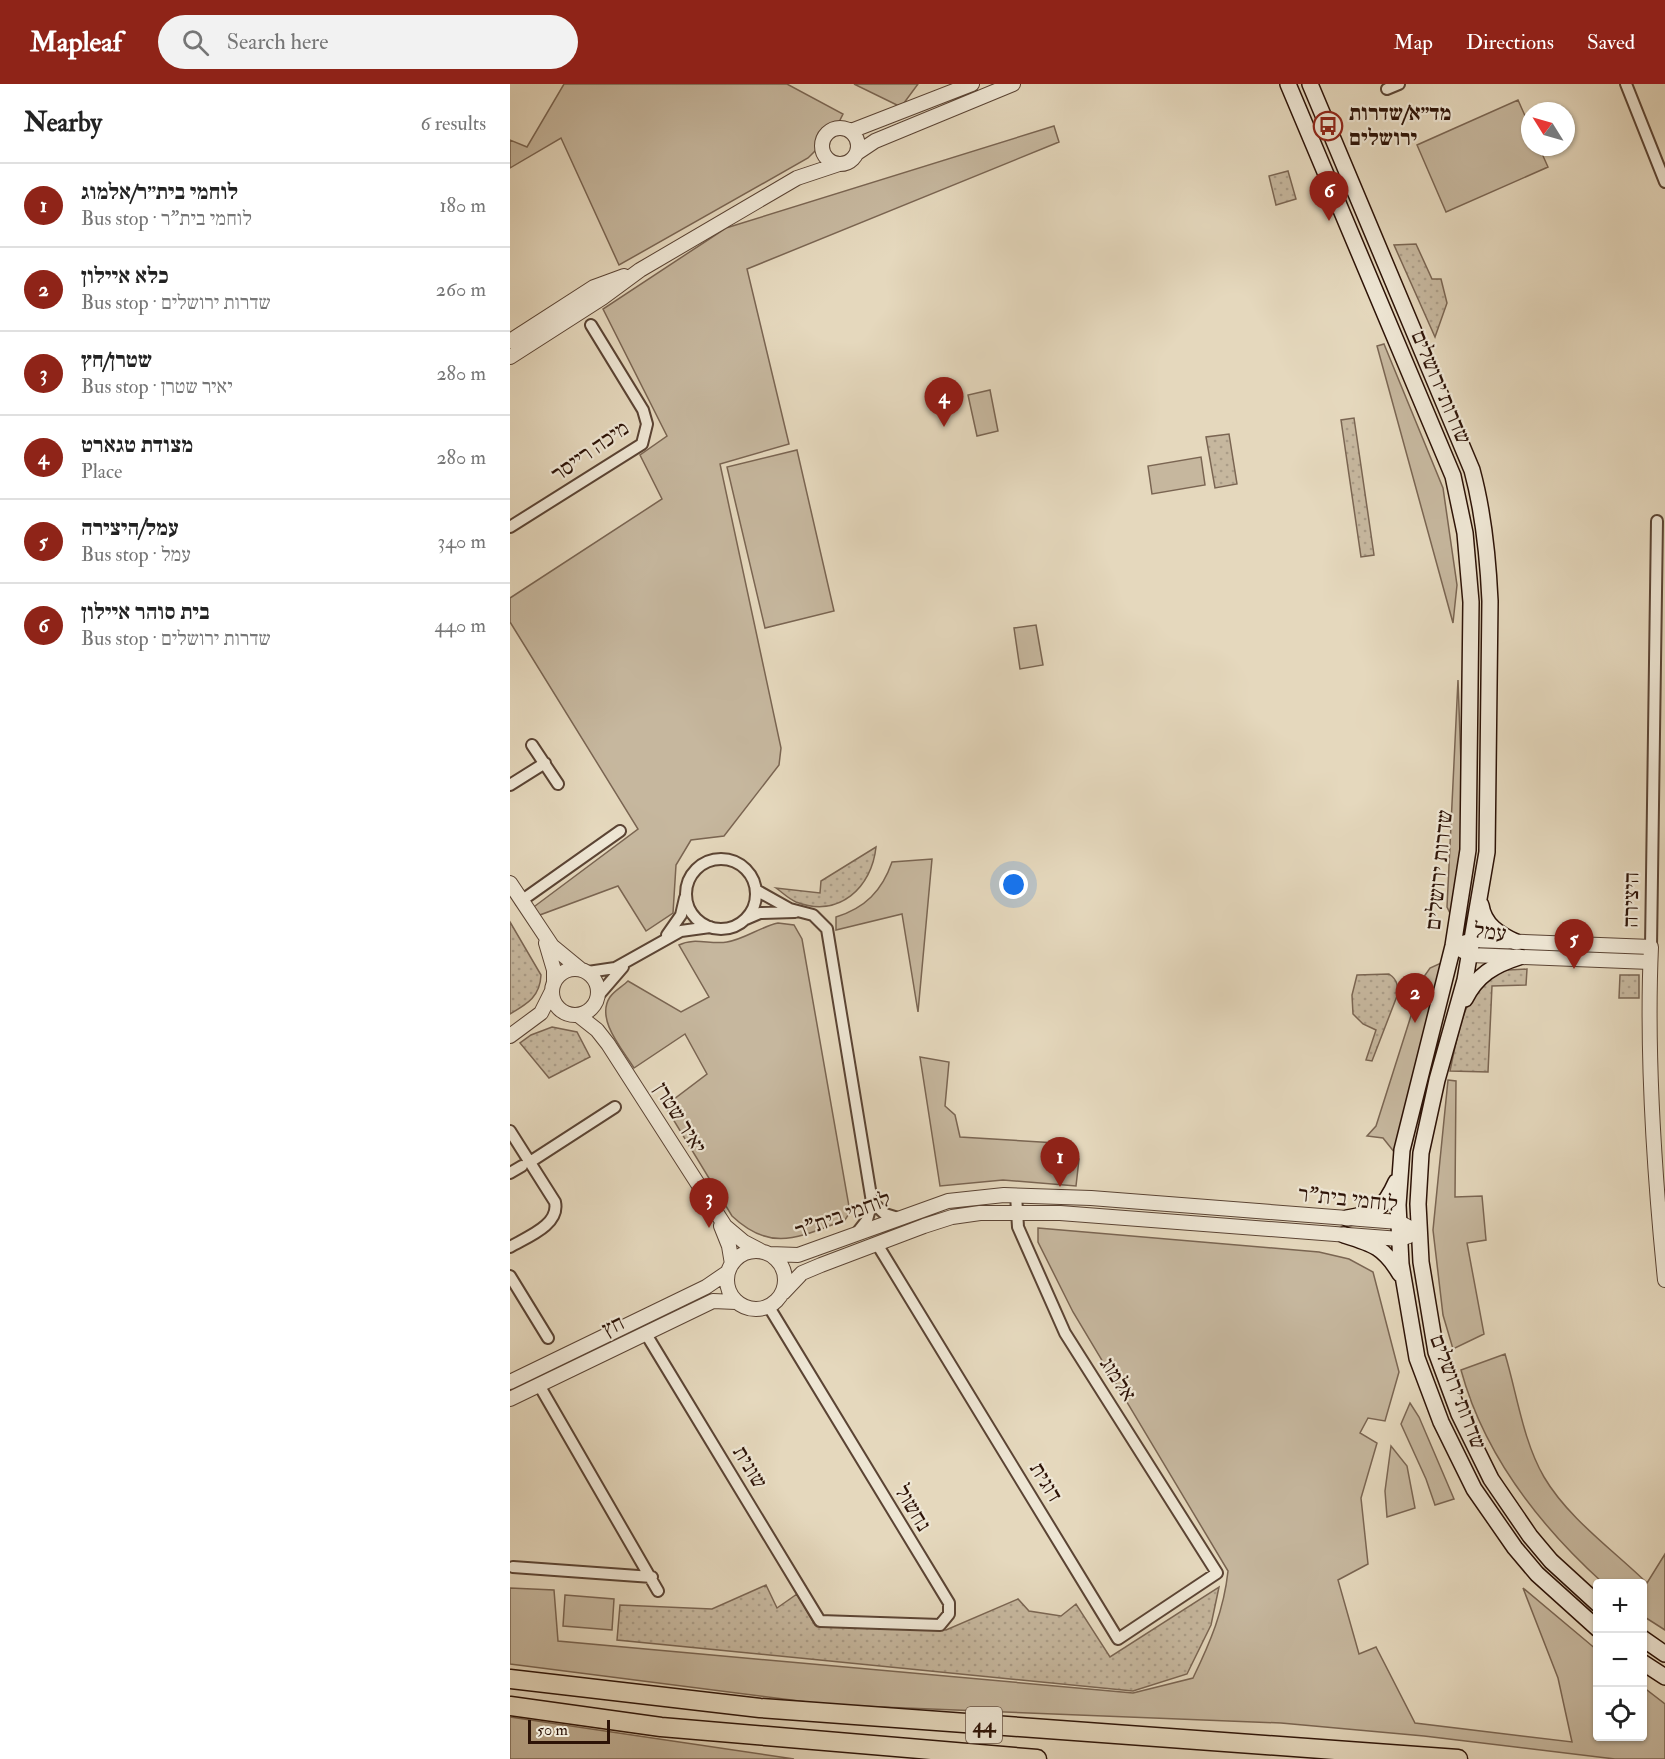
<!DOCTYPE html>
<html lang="en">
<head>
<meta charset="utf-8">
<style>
  body { margin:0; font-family:"IM FELL Double Pica","Frank Ruhl Libre",serif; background:#f2f2f2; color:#222 }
  .controls { position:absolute; right:18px; bottom:18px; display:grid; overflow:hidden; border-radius:6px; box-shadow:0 2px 4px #0004 }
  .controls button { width:54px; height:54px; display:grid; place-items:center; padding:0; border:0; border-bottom:2px solid #e0e0e0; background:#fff; color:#222; font:30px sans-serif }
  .compass { position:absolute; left:1011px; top:18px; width:54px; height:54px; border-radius:50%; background:#fff; box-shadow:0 2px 4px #0004; rotate:307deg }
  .scale { position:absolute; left:18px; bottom:15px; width:82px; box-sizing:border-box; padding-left:6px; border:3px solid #2d1307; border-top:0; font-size:16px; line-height:21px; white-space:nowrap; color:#2d1307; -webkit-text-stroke:4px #eee6d4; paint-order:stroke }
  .you { position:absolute; left:504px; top:801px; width:21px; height:21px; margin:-15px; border:4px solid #fff; border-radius:50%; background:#1a73e8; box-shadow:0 0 0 9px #1a73e833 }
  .badge { display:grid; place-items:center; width:39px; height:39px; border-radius:50%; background:#8f2418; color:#fff; font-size:20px; font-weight:700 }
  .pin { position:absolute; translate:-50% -50px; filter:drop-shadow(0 2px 3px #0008) }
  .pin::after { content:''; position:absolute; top:32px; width:21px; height:18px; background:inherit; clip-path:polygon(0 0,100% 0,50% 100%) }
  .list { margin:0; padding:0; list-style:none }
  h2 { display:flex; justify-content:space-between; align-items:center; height:78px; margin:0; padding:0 24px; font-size:26px }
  h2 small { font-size:20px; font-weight:400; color:#767676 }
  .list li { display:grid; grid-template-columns:39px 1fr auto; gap:18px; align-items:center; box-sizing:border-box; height:84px; padding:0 24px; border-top:2px solid #e0e0e0 }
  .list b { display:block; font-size:22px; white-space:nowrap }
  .list p { margin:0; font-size:20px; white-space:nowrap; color:#767676 }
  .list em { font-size:20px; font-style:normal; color:#767676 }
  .icon { flex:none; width:33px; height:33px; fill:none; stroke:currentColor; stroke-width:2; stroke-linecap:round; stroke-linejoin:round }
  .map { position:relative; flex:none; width:1155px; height:1675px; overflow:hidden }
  header { display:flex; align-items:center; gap:36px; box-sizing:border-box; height:84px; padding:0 30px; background:#8f2418; color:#fff }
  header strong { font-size:28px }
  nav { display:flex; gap:33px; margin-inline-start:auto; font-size:21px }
  .search { width:420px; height:54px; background:#f2f2f2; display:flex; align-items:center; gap:15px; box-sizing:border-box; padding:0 21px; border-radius:33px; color:#767676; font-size:22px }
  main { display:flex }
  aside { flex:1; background:#fff }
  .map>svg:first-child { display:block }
</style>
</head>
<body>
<header>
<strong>Mapleaf</strong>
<div class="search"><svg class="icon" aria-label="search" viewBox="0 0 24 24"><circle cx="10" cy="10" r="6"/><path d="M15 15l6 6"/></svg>Search here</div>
<nav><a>Map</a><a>Directions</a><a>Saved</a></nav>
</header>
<main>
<aside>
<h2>Nearby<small>6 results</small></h2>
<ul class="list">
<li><span class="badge">1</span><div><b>לוחמי בית״ר/אלמוג</b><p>Bus stop · לוחמי בית&quot;ר</p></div><em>180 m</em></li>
<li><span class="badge">2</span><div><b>כלא איילון</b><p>Bus stop · שדרות ירושלים</p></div><em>260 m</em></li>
<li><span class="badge">3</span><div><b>שטרן/חץ</b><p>Bus stop · יאיר שטרן</p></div><em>280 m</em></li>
<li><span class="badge">4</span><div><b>מצודת טגארט</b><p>Place</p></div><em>280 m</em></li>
<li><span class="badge">5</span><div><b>עמל/היצירה</b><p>Bus stop · עמל</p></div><em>340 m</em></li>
<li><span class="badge">6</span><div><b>בית סוהר איילון</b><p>Bus stop · שדרות ירושלים</p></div><em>440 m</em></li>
</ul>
</aside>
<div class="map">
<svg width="1155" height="1675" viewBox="0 0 1155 1675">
  <defs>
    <pattern id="park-dots" width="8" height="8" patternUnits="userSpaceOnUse" patternTransform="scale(1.5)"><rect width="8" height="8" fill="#c6b79e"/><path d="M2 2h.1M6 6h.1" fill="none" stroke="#aa9c87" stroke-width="1.8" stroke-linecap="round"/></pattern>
  </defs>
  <rect width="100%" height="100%" fill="#e5d8bd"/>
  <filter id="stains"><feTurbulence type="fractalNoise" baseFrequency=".00333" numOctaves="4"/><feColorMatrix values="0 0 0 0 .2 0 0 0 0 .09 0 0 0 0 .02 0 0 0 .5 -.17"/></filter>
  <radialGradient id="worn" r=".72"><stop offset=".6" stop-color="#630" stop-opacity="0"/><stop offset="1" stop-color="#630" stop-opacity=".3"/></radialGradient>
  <!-- green -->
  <path fill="#c6b79e" stroke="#7a6552" stroke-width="1.5" d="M54,0H277L333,30L329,38L313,47L308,64L298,74L109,181L51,54L0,84V56L17,63Z
    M344,0H408L391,23Z
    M1008,16L1020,43V63H1029L1038,83L936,128L907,61Z
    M544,42L549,58L237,185L279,360L210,380L271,664L269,681L214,752L181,756L166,781L163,829L136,847L108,802L27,832L21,825L128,745L0,538V514L152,415L130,371L157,352L93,225L216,144Z
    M874,260L933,404L947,501L943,539L867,262Z
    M480,306L488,347L467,352L458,311Z
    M287,366L324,527L255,544L217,383Z
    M691,373L695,401L642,410L638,382Z
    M526,541L533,581L510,585L504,544Z
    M948,596L953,735L951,778L942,833L937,823Z
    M422,775L408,928L392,830L326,846V833C355,824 372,807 382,778Z
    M268,839L284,841L292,855L340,1128L335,1136C291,1152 262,1170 222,1132L155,1022L197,990L175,950L124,984C113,966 85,935 100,913C104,907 113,902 118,897L171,928L199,913L169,861C184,853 201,861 217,858C235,855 250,843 268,839Z
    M931,879L888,1053L885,1069L873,1054L857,1052L866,1042L913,894L920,884Z
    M410,973L439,978L435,1022L445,1031L450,1053L563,1060L569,1075L566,1102L493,1096L430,1102Z
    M938,996L946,997L945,1113L972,1112L976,1156L957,1159L974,1250L943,1265L933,1231L923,1146Z
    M528,1144L809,1168L839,1175L863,1188L889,1288L875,1337L858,1334L850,1349L867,1359L851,1414L858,1480L828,1496L849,1570L866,1563L905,1639L1062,1658L1048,1594L1013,1504L1087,1566L1088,1652H1132L1133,1603L1155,1620V1675H1105L914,1652L771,1639L321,1621L0,1580V1504L44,1506L48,1557L623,1609L683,1594C700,1559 714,1526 718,1487L563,1228L528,1158Z
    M995,1270C1007,1310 1013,1357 1034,1393C1058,1434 1103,1466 1137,1499L1155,1470V1546L1133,1532L1132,1500L1093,1499C1029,1441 974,1371 951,1286Z
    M900,1319L909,1333L944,1415L925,1421L916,1395L891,1340Z
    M881,1362L897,1382L905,1424L877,1433L875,1407Z
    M55,1511L104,1515L102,1546L53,1542Z
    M0,1633L284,1675H0Z"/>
  <!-- park -->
  <path fill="url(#park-dots)" stroke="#7a6552" stroke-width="1.5" d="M778,87L786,115L766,121L759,92Z
    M906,160L922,195H931L937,219L925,253L884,161Z
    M844,334L864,471L851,473L831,336Z
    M719,350L727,400L705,404L696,353Z
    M366,763C362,803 329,835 286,818C279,815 273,809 266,804L310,809L311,797Z
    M0,838L31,891C30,913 17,920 0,930Z
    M1017,885L1016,901L982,902L978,988L940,987C947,955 954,897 993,887C1000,885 1009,886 1017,885Z
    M879,890C888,896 888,902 887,912L862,977L856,976L866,946L853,940L843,930L842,911L847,891Z
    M1110,891H1129V914H1109Z
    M42,943L67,948L80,973L39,994L10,959L21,951Z
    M256,1501L267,1524L287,1510L305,1541L436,1546L508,1515L519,1527L551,1532L566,1520L600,1573L709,1503L701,1541L677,1590L623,1607L107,1556L110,1521L202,1525Z"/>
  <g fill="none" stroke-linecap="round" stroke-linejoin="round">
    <!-- minor casing -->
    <g stroke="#5b4434" stroke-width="14">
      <path id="minor" d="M1116,0L1155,98
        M877,5L889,0
        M0,443L132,360L137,340L133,326L81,241
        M22,661L48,700
        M0,701L35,679
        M176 810a35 35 0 1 1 70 0a35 35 0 1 1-70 0Z
        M246,806L280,825L303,831L317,845L362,1118L357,1136L346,1150
        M11,817L110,747
        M236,835L250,829L285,828
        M157,851L171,831L175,814
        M1141,863L1147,437
        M78,888L105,884L171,847L200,843
        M88,912L113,883
        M0,1047L45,1118C50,1141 17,1153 0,1163
        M20,1078L105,1023
        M0,1089L12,1082
        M362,1118L375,1130L388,1134
        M367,1160L608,1555L707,1489L555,1249L508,1143L506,1111
        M0,1192L38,1254
        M136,1250L310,1537L430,1541L439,1530V1519L259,1223
        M29,1301L148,1507
        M3,1483L142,1493"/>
    </g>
    <!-- tertiary casing -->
    <g stroke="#5b4434" stroke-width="16">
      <path id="tertiary" d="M312 62a18 18 0 1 1 36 0a18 18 0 1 1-36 0Z
        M341,47L462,0
        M347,69L365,57L503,0
        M0,257L84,203L114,192
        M0,273L92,214L130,186L287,94L329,80
        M0,799L42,862L70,885
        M36,859L44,886V899
        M943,862L963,856L1141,863C1136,973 1144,1087 1155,1196
        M951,866L960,871L1140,878
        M42 908a23 23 0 1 1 46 0a23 23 0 1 1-46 0Z
        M68,931L87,946L98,960L215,1142L234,1158L253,1168
        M0,952L31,929L42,907
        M211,1142L219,1162L222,1180
        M217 1196a29 29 0 1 1 58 0a29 29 0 1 1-58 0Z
        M260,1170L288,1171L438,1117L494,1111L581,1114L889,1138L909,1149
        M273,1209L292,1189L311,1181L414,1142L442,1133L470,1129H550L890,1155L899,1152
        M0,1298L196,1203L218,1188
        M0,1315L203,1217L226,1218"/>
    </g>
    <!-- secondary casing -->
    <g stroke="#2d1307" stroke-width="18">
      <path id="secondary" d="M778,0L943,392L955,449L961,518L958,766L943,862L892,1066L888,1121L891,1180L907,1274L931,1338L964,1405L1005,1464L1027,1490L1088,1545
        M800,0L962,386C974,430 978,473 980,517L977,768L955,896L927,996L911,1069L908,1120L911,1178L926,1268L949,1330L981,1395L1020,1452L1041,1477L1088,1520
        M971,821C974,841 989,850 1006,858
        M955,915C967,891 984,881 1009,873
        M837,1134C866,1129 874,1125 886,1098
        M834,1151C863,1160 874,1163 890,1190
        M1132,1554L1155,1570
        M1132,1578L1155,1593"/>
    </g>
    <!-- trunk casing -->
    <g stroke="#2d1307" stroke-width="21">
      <path id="trunk" d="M0,1595L250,1624L948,1675
        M0,1622L151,1643L527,1675"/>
    </g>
    <!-- minor -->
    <use href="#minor" stroke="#eee6d4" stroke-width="10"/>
    <!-- tertiary -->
    <use href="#tertiary" stroke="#eee6d4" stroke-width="14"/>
    <!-- secondary -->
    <use href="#secondary" stroke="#eee6d4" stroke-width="15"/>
    <!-- trunk -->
    <use href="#trunk" stroke="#e5d8bd" stroke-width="18"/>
  </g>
  <!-- icons -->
  <defs>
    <g id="bus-ring" transform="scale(1.5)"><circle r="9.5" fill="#eee6d4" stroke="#8f2418" stroke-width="1.5"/><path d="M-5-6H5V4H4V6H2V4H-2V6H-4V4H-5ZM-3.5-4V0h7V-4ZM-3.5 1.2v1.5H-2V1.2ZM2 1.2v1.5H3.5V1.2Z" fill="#8f2418"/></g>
  </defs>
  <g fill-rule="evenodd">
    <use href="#bus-ring" x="818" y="42"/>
  </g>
  <g text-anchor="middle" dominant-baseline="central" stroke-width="4.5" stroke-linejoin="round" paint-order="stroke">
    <!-- shield labels -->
    <rect fill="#eee6d4" stroke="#675244" stroke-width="1.5" x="456" y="1623" width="36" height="36" rx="4.5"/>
    <g font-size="21" font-weight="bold" fill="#2d1307">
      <text x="474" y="1641">44</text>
    </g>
    <!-- poi labels -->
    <g font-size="22" font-weight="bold" fill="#2d1307" stroke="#eee6d4" text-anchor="start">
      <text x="839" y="29">מד״א/שדרות<tspan x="839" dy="25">ירושלים</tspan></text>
    </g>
    <!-- street labels -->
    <g font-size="22" fill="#2d1307" stroke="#eee6d4">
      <text transform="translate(931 303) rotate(67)">שדרות ירושלים</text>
      <text transform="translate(80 367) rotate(-35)">מיכה רייסר</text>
      <text transform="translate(929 786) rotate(-84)">שדרות ירושלים</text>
      <text transform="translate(1121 816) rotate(-89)">היצירה</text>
      <text transform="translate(980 848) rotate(7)">עמל</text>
      <text transform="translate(170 1034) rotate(58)">יאיר שטרן</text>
      <text transform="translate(838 1115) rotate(6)">לוחמי בית"ר</text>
      <text transform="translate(333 1131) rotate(-20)">לוחמי בית"ר</text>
      <text transform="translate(103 1242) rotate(-26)">חץ</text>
      <text transform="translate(608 1295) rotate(57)">אלמוג</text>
      <text transform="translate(948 1308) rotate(69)">שדרות ירושלים</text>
      <text transform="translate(240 1383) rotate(59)">שונית</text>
      <text transform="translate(536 1398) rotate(59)">דוגית</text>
      <text transform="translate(403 1424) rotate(59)">נחשול</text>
    </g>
  </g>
  <rect width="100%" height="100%" filter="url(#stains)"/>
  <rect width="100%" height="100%" fill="url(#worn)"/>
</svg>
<div class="controls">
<button>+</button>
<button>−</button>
<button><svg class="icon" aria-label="locate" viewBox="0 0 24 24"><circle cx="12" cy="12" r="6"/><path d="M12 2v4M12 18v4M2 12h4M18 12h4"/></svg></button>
</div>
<svg class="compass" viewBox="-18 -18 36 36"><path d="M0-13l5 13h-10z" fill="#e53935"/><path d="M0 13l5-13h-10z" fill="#767676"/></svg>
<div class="scale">50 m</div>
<div class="you"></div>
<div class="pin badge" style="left:550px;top:1103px">1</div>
<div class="pin badge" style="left:905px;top:939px">2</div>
<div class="pin badge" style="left:199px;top:1144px">3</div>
<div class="pin badge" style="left:434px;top:343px">4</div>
<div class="pin badge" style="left:1064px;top:885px">5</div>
<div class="pin badge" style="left:819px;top:137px">6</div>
</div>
</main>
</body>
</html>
